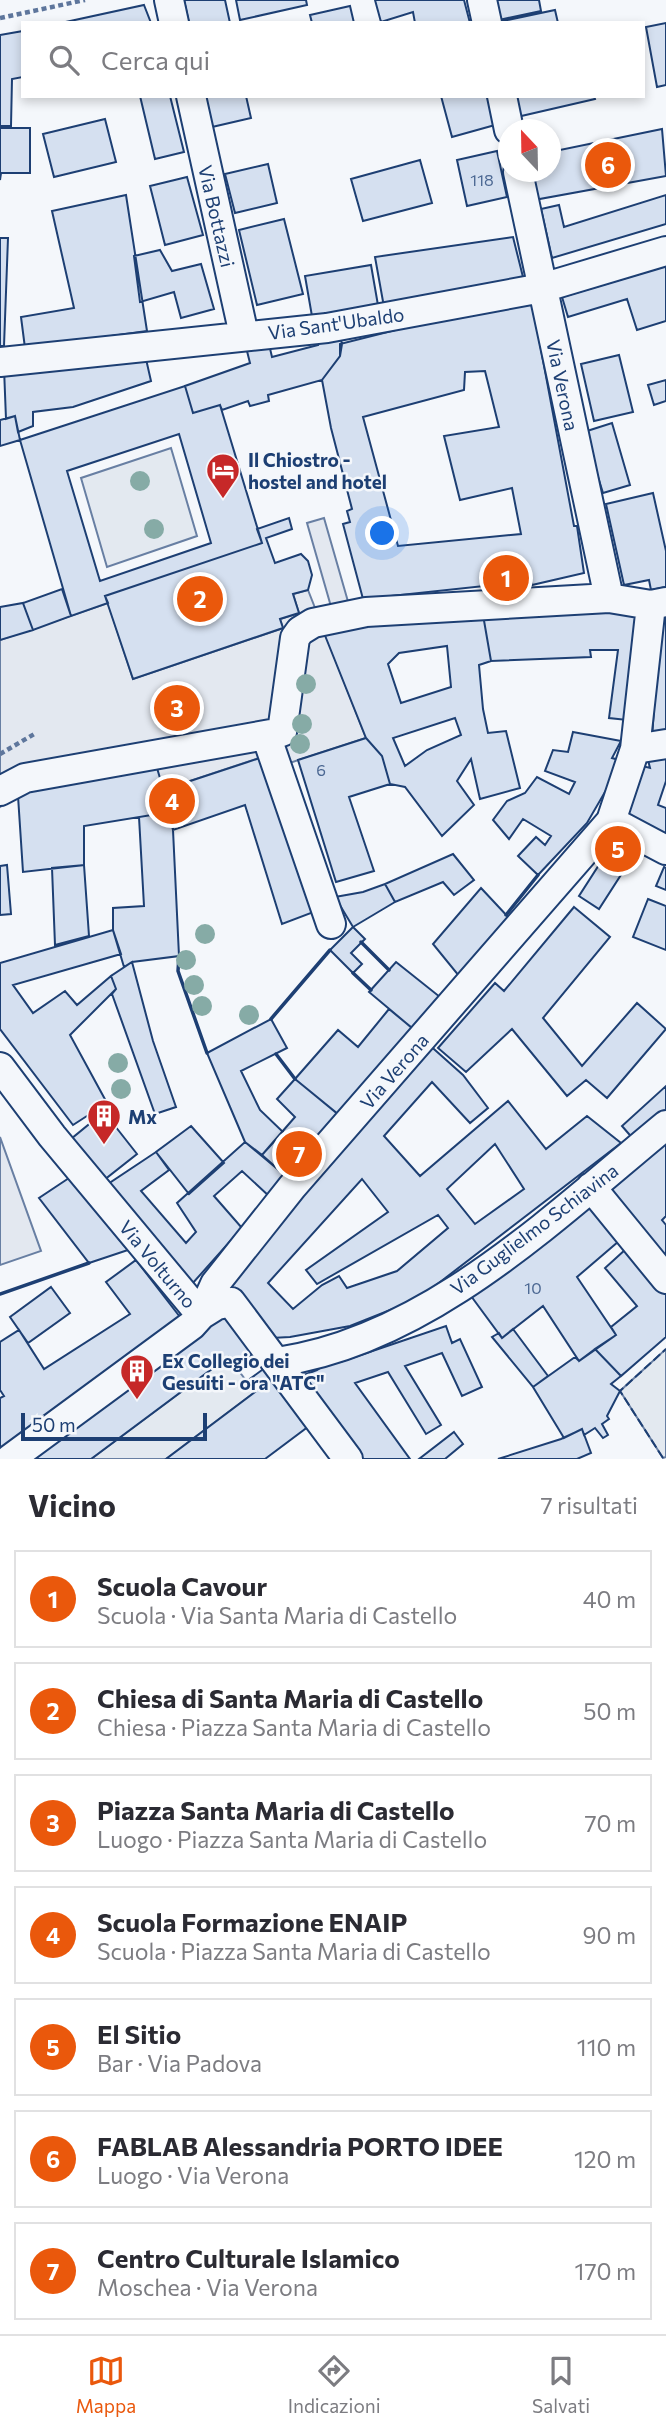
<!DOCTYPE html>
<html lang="it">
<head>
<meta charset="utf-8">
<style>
  body { margin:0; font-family:Commissioner,sans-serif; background:#f2f2f3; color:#2b2b33 }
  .compass { position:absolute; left:498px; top:119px; width:63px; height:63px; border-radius:50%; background:#fff; box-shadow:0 4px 10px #0003; rotate:338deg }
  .scale { position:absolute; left:21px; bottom:18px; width:186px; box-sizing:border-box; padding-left:7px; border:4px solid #1d3f73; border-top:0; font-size:19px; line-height:24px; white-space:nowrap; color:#1d3f73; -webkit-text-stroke:5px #f4f7fb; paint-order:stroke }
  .you { position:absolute; left:383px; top:534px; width:24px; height:24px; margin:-18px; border:5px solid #fff; border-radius:50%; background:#1a73e8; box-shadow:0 0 0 10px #1a73e833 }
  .badge { display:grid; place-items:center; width:46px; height:46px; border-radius:50%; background:#ea580c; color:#fff; font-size:23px; font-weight:700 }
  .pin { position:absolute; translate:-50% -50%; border:4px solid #fff; box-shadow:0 2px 7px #0006 }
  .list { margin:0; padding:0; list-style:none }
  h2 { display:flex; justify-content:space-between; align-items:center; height:91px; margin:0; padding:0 28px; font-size:30px }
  h2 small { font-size:23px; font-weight:400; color:#7c7c81 }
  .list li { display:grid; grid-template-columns:46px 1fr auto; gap:21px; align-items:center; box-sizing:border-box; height:98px; margin:0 14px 14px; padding:0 14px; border:2px solid #e1e1e2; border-radius:0px }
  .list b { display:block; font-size:26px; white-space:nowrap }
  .list p { margin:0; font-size:23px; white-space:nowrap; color:#7c7c81 }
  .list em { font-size:23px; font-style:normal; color:#7c7c81 }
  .icon { flex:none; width:38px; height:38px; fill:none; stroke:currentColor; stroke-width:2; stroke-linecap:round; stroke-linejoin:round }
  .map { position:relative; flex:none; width:666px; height:1459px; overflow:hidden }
  .search { position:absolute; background:#fff; box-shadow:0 4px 10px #0003; left:21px; right:21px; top:21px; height:77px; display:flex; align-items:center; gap:18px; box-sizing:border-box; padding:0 24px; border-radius:0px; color:#7c7c81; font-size:26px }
  .sheet { height:875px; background:#fff }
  nav { display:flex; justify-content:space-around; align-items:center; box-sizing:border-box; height:98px; border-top:2px solid #e1e1e2; background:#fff; font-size:19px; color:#7c7c81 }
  nav a { display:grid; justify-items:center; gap:4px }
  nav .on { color:#ea580c }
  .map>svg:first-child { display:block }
</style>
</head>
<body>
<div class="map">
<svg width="666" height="1459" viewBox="0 0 666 1459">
  <rect width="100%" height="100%" fill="#f4f7fb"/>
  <!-- green -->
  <path fill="#e3e9f0" stroke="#687fa3" stroke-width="2" d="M171,448L197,536L107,567L81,478Z
    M666,1349V1457L663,1458L620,1391Z
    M228,1357L255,1392L166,1459H91Z"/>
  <!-- parking -->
  <path fill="#e3e8f0" stroke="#687fa3" stroke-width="2" d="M324,518L349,605L332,610L307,523Z
    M308,590L366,738L268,770L262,757L163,790H26L0,807V640L108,603L133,679L283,628L280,619L299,613L293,594Z
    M0,1137L41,1251L0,1265Z"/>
  <!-- building -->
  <path fill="#d5e0f0" stroke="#1d3f73" stroke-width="2" fill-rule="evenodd" d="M184,0H225L230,23H189Z
    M236,0H306L307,5L240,20Z
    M375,0H464L470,23H415L413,12L381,22Z
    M494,0H539L541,11L499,20Z
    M144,5L151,23H61Z
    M350,6L354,23H312L310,15Z
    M555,10L558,23H498V22Z
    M666,23V85L657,87L646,27Z
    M23,31V77L12,79L11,126H0V35Z
    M140,96H170L184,152L155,159Z
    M205,96H246L251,118L212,127Z
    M441,96H487L495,125L452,137Z
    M513,96H594L595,99L517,117Z
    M105,119L116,162L54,177L43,134Z
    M0,128H30V173H1L0,180Z
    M662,129L666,176L534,200L527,172H550V152Z
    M497,151L507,197L467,206L457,160Z
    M420,160L432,203L363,221L351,179Z
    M268,164L277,203L235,213L225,174Z
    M187,177L203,235L165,245L150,186Z
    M126,195L147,331L25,348L21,317L74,308L52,211Z
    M666,195V224L552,258L541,209L559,205L564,227Z
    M284,219L303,294L257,305L239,230Z
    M513,237L523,277L384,307L375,257Z
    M0,238H8L4,346H0Z
    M160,250L172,271L201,264L214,309L181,318L174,292L140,302L134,256Z
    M371,265L379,311L313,322L305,276Z
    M666,266V321L637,330L627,299L568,317L562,297Z
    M531,296L574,526H577L584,573L532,585L531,581L363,599L343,524L350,522L347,511L352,509L331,428L322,380L340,356V344ZM485,371L499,427L444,436L460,500L512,488L521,534L398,546L363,417L464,390L465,372Z
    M339,333L342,344L340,356L322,380L268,395L269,401L250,406L248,401L222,410L220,405L193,413L185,386L250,363L245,343L268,340L272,357L318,345L316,337Z
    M619,355L633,412L594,421L581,364Z
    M146,359L151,381L73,407L33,412V426L18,432L15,416L6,419L4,368Z
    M666,380V401L654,405L648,385Z
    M185,386L193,413L220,405L262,543L105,596L108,603L71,616L20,440ZM179,434L211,543L100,581L67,471Z
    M15,416L20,440L0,446V420Z
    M612,423L630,485L603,493L584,432Z
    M653,493L666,551V587L651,590L649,580L624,585L606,504Z
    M289,518L292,529L266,538L275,563L301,554L308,561L312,575L308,590L293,594L299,613L280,619L283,628L133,679L105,596L262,543L257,529Z
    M62,589L71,616L33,630L23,603Z
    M23,603L33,630L0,640V607Z
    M636,605L635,638L627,720L609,718L618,650H590L591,657L491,661L482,609Z
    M482,609L491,661L479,665L483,709L488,733L506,731L520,788L480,799L471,759L457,781L474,805L442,836L405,787L390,784L382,756L366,738L324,633L368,620ZM447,646L451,687L401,703L388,664L399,653ZM455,718L461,735L427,750L405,766L393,738Z
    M660,614L666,617V735L652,739Z
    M573,732L621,741L612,758L623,761L587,823L538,875L518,856L536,837L545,845L551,836L523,819L509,839L493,820L507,801L525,793L537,777L569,794L575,782L545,771L553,750L568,752Z
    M366,738L382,756L390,784L349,797L374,871L336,882L298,760Z
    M666,752V781L658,805L666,808V837L620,813L634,764L650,768L647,756Z
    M263,757L319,910L282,924L245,805L173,830L163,790Z
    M157,768L170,812L84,826V865L23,872L18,796L26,790Z
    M170,812L173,830L179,956L132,962L124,967L113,930V908L144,906L139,817Z
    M615,840L635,853L599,909L579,896Z
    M453,854L474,880L454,895L443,882L395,902L385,884Z
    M7,865L11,914L0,915V866Z
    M84,865L89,936L55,945L52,868Z
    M664,867L666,868V890L656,886Z
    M385,884L395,902L353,927L335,897L363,892Z
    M481,888L510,919L459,976L433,944Z
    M648,899L666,906V950L633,937Z
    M574,907L610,937L543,1018L582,1066L637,1003L666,1029L607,1098L586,1080L567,1096L512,1029L466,1072L438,1048L495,983L504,991Z
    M353,927L365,939L351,953L362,964L353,973L330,950Z
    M113,930L121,954L13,985L33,1013L65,991L77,1005L111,976L116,989L70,1035L107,1103L73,1125L0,1029V963Z
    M132,962L153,1041L176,1107L155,1114L112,994L116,989L111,976Z
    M396,962L440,997L412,1028L369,992Z
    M389,1009L412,1028L339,1115L295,1079L338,1030L358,1047Z
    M271,1019L287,1048L241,1071L260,1110L283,1132L262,1155L245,1142L207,1053Z
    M426,1042L463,1075L488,1108L470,1123L432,1082L384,1136L420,1176L508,1101L546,1149L587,1116L621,1143L418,1299L350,1326L290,1337L271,1338L224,1288ZM495,1144L524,1189L475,1224L447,1189ZM362,1179L388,1212L306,1270L317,1284L438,1215L448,1228L397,1271L347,1288L339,1276L322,1285L293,1309L268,1283Z
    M295,1079L339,1115L287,1177L262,1155L295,1117L277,1099Z
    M666,1086V1113L635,1141L622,1126Z
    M104,1112L137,1154L104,1180L71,1139Z
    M191,1126L224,1163L189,1194L156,1152Z
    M666,1136V1216L662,1220L666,1225V1270L600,1194Z
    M245,1142L287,1177L270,1197L242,1171L214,1196L242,1228L192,1284L105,1186L156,1152L169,1170L141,1191L186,1243L196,1232L177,1203Z
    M69,1178L128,1250L89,1263L39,1198Z
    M594,1197L619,1241L577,1277L616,1335L579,1361L543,1306L502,1338L471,1296Z
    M626,1249L666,1293V1337L621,1376L595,1349L616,1335L611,1327L637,1306L605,1268Z
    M136,1260L180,1317L0,1453V1398L4,1396L0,1390V1342L19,1330L44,1369L130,1314L106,1282Z
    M51,1287L70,1313L28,1343L10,1317Z
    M230,1308L261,1349L235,1367L228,1357L91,1459H27Z
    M446,1326L452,1343L460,1339L482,1387L462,1396L442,1353L405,1366L441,1425L426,1434L388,1372L355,1383L410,1459H356L301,1376L317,1370L336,1357L340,1362Z
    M513,1329L548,1376L533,1387L492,1337L499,1333L502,1338Z
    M595,1349L621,1376L611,1384L620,1391L607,1416L609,1419L602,1424L608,1435L603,1438L595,1428L584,1435L582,1429L564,1438L533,1387L575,1357L579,1361Z
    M273,1362L317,1420L265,1459H166L255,1392L247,1381Z
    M582,1429L591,1453L577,1459H498L561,1439Z
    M454,1432L463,1444L445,1459H419Z"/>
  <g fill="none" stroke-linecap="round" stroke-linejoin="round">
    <!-- minor casing -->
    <g stroke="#1d3f73" stroke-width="32">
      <path id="minor" d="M169,0L174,23
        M482,0L487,23
        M191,96L244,335
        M502,96L509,130
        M518,172L609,598
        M0,362L327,328L542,288L666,251
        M266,735L331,924
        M635,749L666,744
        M0,791L25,778L282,732L295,638L300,631L313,623L366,612L609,598L651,605L666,602
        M611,821L666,850
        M0,1067L52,1136L201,1315L217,1305L231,1302L348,1459
        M591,1187L666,1279
        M277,1362C427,1341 554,1217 666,1125
        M10,1459L192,1325L201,1315L215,1284L292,1187L611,821L635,749L651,605"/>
    </g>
    <!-- path -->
    <path stroke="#5e769c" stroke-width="4.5" stroke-dasharray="5 3.5" stroke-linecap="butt" d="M0,18L85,0
      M0,754L36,733"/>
    <!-- minor -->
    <use href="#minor" stroke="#f4f7fb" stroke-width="28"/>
    <!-- fence -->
    <path stroke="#1d3f73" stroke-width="2" stroke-dasharray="9 3.5" stroke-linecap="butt" d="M663,1458L620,1391L666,1349"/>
    <!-- wall -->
    <path stroke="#1d3f73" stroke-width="3.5" d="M506,915L538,875
      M361,942L389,970
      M179,956L178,971L207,1053
      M353,973L371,990
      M271,1019L330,950
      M276,1054L295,1079
      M0,1294L89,1263"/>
  </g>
  <!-- trees -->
  <g fill="#86aba6">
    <circle cx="140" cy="481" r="10"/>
    <circle cx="154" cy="529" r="10"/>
    <circle cx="306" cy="684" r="10"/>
    <circle cx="302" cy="724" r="10"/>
    <circle cx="300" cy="744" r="10"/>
    <circle cx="205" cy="934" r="10"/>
    <circle cx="186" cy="960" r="10"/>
    <circle cx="194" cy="985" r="10"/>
    <circle cx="202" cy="1006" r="10"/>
    <circle cx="249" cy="1015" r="10"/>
    <circle cx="118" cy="1063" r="10"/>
    <circle cx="121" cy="1089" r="10"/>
  </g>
  <!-- icons -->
  <defs>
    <g id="hotel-pin" transform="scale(1.75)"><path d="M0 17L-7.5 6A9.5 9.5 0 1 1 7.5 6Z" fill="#c62828" stroke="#f4f7fb"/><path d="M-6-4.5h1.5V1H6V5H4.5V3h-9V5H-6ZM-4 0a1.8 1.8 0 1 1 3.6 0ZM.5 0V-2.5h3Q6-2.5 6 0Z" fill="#fff"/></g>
    <g id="building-pin" transform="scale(1.75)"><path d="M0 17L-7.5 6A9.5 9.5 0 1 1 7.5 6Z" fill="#c62828" stroke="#f4f7fb"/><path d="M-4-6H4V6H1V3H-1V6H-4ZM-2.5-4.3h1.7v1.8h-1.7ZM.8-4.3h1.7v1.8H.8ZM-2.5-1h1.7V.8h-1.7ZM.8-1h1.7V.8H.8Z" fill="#fff"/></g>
  </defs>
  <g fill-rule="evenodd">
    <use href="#hotel-pin" x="223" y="470"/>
    <use href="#building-pin" x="104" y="1116"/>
    <use href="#building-pin" x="137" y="1371"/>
  </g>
  <g text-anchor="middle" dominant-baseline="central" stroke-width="5" stroke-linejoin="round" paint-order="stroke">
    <!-- number labels -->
    <g font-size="16" fill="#4b6792">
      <text x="482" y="179">118</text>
      <text x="321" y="769">6</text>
      <text x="533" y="1287">10</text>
    </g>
    <!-- street labels -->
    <g font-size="19" fill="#1d3f73" stroke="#f4f7fb">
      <text transform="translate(217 216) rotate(77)">Via Bottazzi</text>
      <text transform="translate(336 323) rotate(-8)">Via Sant'Ubaldo</text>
      <text transform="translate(563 385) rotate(78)">Via Verona</text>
      <text transform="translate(394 1071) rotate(-49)">Via Verona</text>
      <text transform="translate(534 1229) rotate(-37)">Via Guglielmo Schiavina</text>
      <text transform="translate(158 1264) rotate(50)">Via Volturno</text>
    </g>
    <!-- poi labels -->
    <g font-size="19" font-weight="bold" fill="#1d3f73" stroke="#f4f7fb" text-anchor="start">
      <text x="248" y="459">Il Chiostro -<tspan x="248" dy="22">hostel and hotel</tspan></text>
      <text x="128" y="1116">Mx</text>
      <text x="162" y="1360">Ex Collegio dei<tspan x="162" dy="22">Gesuiti - ora "ATC"</tspan></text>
    </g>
  </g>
</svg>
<svg class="compass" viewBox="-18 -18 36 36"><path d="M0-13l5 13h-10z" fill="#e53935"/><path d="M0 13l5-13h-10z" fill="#7c7c81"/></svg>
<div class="scale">50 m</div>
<div class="you"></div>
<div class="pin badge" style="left:506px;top:578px">1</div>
<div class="pin badge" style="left:200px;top:599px">2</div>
<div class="pin badge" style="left:177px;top:708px">3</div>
<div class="pin badge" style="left:172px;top:801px">4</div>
<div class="pin badge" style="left:618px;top:849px">5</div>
<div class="pin badge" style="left:608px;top:165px">6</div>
<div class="pin badge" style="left:299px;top:1154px">7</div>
<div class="search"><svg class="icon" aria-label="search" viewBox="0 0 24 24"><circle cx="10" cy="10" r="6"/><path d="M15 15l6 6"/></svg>Cerca qui</div>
</div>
<section class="sheet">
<h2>Vicino<small>7 risultati</small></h2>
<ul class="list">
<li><span class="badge">1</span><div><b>Scuola Cavour</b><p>Scuola · Via Santa Maria di Castello</p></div><em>40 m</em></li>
<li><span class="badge">2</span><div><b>Chiesa di Santa Maria di Castello</b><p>Chiesa · Piazza Santa Maria di Castello</p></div><em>50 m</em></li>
<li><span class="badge">3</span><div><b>Piazza Santa Maria di Castello</b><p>Luogo · Piazza Santa Maria di Castello</p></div><em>70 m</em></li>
<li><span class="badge">4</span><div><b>Scuola Formazione ENAIP</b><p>Scuola · Piazza Santa Maria di Castello</p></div><em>90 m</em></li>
<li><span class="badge">5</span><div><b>El Sitio</b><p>Bar · Via Padova</p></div><em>110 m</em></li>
<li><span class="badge">6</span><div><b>FABLAB Alessandria PORTO IDEE</b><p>Luogo · Via Verona</p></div><em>120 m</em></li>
<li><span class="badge">7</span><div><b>Centro Culturale Islamico</b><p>Moschea · Via Verona</p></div><em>170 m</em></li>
</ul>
</section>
<nav>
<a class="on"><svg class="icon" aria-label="map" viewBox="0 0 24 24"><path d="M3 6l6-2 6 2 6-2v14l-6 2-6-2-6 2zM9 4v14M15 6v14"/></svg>Mappa</a>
<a><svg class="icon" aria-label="directions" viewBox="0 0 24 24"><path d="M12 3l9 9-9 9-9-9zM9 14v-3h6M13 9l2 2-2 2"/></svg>Indicazioni</a>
<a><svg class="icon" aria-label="saved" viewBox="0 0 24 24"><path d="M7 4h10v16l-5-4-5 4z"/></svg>Salvati</a>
</nav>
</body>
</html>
